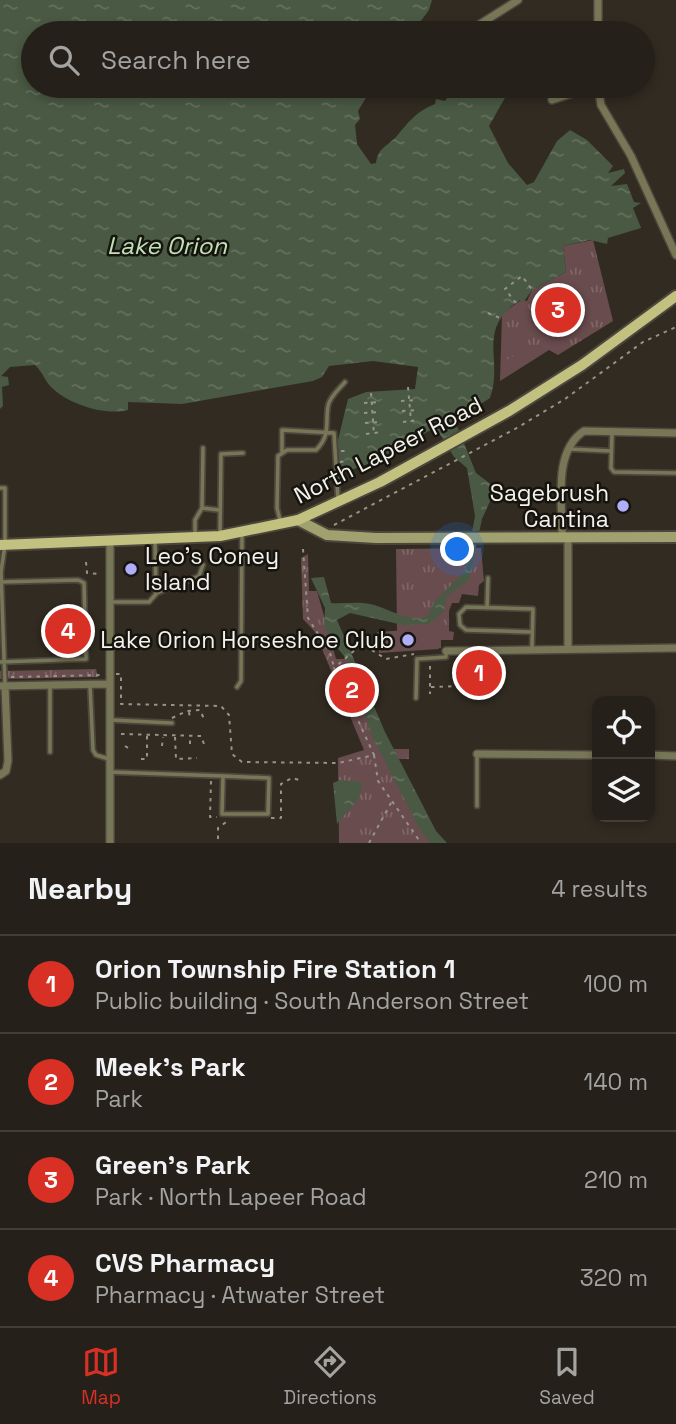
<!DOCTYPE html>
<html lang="en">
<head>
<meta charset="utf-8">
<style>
  body { margin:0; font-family:"Space Grotesk",sans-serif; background:#312d26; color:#f1f3f6 }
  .controls { position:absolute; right:21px; bottom:21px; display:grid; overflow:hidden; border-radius:14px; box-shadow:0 4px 10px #0003 }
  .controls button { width:63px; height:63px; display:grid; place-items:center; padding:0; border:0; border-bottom:2px solid #423e38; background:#252019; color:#f1f3f6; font:35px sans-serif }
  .you { position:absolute; left:458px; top:550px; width:24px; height:24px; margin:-18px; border:5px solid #fff; border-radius:50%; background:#1a73e8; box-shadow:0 0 0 10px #1a73e833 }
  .badge { display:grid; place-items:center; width:46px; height:46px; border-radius:50%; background:#d93025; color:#fff; font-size:23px; font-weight:700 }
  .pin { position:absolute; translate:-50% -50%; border:4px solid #fff; box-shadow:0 2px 7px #0006 }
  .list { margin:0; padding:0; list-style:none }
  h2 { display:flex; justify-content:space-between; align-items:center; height:91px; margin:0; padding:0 28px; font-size:30px }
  h2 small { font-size:23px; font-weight:400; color:#a3a3a2 }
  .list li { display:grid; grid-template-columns:46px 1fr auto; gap:21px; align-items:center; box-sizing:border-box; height:98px; padding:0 28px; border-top:2px solid #423e38 }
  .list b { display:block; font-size:26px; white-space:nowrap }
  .list p { margin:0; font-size:23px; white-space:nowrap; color:#a3a3a2 }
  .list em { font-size:23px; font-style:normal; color:#a3a3a2 }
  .icon { flex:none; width:38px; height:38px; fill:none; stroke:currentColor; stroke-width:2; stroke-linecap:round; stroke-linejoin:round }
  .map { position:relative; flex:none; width:676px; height:843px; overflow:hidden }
  .search { position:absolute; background:#252019; box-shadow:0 4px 10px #0003; left:21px; right:21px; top:21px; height:77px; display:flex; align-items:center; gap:18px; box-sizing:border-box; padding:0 24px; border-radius:38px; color:#a3a3a2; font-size:26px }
  .sheet { height:483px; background:#252019 }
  nav { display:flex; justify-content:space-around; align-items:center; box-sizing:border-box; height:98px; border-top:2px solid #423e38; background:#252019; font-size:19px; color:#a3a3a2 }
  nav a { display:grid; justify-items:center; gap:4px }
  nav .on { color:#d93025 }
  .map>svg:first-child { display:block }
</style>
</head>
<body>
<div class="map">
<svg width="676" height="843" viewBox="0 0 676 843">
  <defs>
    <pattern id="park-tufts" width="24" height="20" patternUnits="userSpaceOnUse" patternTransform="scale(1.75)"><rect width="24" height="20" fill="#694c4d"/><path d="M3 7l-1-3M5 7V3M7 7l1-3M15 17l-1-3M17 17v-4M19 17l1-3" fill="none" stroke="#7f6667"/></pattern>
    <pattern id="water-ripples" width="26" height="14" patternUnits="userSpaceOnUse" patternTransform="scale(1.75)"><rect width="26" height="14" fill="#495943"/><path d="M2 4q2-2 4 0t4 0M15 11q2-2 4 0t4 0" fill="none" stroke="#64715e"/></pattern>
  </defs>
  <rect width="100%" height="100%" fill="#312b21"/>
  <!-- park -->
  <path fill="url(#park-tufts)" d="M593,240L613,321L558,355L549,350L500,381L502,314L521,300L527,301L532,290L566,272L563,246Z
    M481,548L484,581L479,585L478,596L462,594L459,603H452L449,611V631L454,632L453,640H441V648L379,651L397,632L396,549Z
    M308,554L309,591H317L336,659H352L385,749H409V759H397L425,822L444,843H339L338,758L364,750L315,632L303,619L301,558Z
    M96,669L98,677L0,679V671Z"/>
  <!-- garden -->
  <path fill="#694c4d" d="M529,347L536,358L513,372L506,360Z
    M438,628L439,649L379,653L377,632Z"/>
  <!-- water -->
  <path fill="url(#water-ripples)" d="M0,0H432L429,10L412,33H33V86H373L358,111L360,119L355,125L357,144L371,164L376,163C378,148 386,147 396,137C409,122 415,112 435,104L436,99L445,101L456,86H507L506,96L489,126L508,163L527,185L534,182L557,141L570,130L587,140L613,166L608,173L624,169L625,173L611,186L627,184L634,202L641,203L633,208L641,228L608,238L607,244L590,240L563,246L566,272L532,290L523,303L520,300C475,330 504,358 490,398L455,421L476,473L496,488L482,519L469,580L447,596L443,613L428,624L403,625L350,613L337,620L385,732L436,831L447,843H430L419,828L372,736L348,661L331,640L324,625L325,608L311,578L324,577L331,603C344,604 357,601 370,604C389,608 409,624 428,616L434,602L465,571L475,516L467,468L454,457L438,431H429L373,462L338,475L337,444L348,399L366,392L415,389L418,367L373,361L329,366L322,377L313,381L182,404L128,402V410C105,416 68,404 51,387C45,381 42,371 35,365L10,367L1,376L8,377L9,385L2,387L3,406L0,409Z
    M340,780L361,782C365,800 346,811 337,824L333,783Z"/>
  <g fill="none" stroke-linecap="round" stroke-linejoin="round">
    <!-- lane casing -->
    <g stroke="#4c473d" stroke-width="7">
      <path id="lane" d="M612,433L611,468L614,472L676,473
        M569,449L611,451
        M282,452V430L334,433L338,500
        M0,488H5V545L1,572L5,684
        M202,508L219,510
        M280,520L277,508L278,456L287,450H316C331,435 325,424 328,406C329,398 339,389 345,382
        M220,534L221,454L243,453
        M195,535V520L202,508L203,448
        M0,582L78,580L84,583L86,659L0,662
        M157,593L199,576L203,565
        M110,602H149L156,594L155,541
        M487,608L488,578
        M532,632L466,630L460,625L459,614L466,607L533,609L532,648
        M50,685V752
        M90,685L93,750L96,755L109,759
        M237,687L241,681L242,535
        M416,698L417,659L446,657V651
        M111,720L172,723
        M110,772L223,776L222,814H268L269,778L223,776
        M477,806V756"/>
    </g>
    <!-- street casing -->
    <g stroke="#4c473d" stroke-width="10">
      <path id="street" d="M466,33L518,0
        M598,33V0
        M598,86L601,105L631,156L676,255
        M552,100L579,91L599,92
        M562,537C563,504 552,452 584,431L676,433
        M568,537V649
        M110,541V843
        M446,651L676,648
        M0,686L109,684
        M477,754L597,755
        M650,755L676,756
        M0,775L6,771L8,761L5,686"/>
    </g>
    <!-- secondary casing -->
    <g stroke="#4c473d" stroke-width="14">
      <path id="secondary" d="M298,520L327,535L376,538L676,537"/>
    </g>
    <!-- primary casing -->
    <g stroke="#4c473d" stroke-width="14">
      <path id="primary" d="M0,545L220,536L298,520L380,482L509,411L582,365L676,296"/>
    </g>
    <!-- path -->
    <path stroke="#97928a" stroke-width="2" stroke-dasharray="3.5 5" stroke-linecap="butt" d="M516,303L505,289L522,276L533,291
      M488,313L500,318
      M408,387L411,421L419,420
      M371,393L374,435
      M401,401L417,400
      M364,403L380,402
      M402,411L418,410
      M364,413L380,412
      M403,422L409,421
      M365,423L381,422
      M366,434L382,432
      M341,451H347
      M340,462L348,461
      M334,525L515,429L565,399L643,342L676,327
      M303,549L308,618L330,653L334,667
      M86,562L87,573L100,574
      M430,666V694
      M116,674H121V704L221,706L229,715L232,754L242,762L338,763L374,755L334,668L362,644L386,659L414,654
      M11,677L104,675
      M431,687L463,686
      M189,712L190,719
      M172,718L187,711L200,710L204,719
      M121,734L201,736L204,744
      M175,737L176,759L197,758
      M190,744V737
      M125,746L130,749
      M162,746L163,737
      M374,755L378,781L421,843
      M141,759H147V736
      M211,781L210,817H217
      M271,818H281V784L292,778L303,781
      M218,839V828L229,820
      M369,843L392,801"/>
    <!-- lane -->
    <use href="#lane" stroke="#777657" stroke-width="3.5"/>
    <!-- street -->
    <use href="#street" stroke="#777657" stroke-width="7"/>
    <!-- secondary -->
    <use href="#secondary" stroke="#a1a16f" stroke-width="10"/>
    <!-- primary -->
    <use href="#primary" stroke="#c2c180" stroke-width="10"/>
  </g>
  <!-- markers -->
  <g fill="#b0adfa" stroke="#16140f" stroke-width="2.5">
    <circle cx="623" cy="506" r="7"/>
    <circle cx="131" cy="569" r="7"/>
    <circle cx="408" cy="640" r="7"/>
  </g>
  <g text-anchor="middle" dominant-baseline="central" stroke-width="5" stroke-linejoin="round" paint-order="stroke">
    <!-- street labels -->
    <g font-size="23" fill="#f5f1eb" stroke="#16140f">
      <text transform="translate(388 450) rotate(-27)">North Lapeer Road</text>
    </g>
    <!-- poi labels -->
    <g font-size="23" fill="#f5f1eb" stroke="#16140f" text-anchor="end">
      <text x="609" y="493">Sagebrush<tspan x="609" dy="26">Cantina</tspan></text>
      <text x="145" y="556" text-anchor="start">Leo's Coney<tspan x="145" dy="26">Island</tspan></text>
      <text x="394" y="640">Lake Orion Horseshoe Club</text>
    </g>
    <!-- water labels -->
    <g font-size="24" font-style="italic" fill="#bfe1b4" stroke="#16140f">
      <text x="167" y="245">Lake Orion</text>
    </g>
  </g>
</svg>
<div class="controls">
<button><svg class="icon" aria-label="locate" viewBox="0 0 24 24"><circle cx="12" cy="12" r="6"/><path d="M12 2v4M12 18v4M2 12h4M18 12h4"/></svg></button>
<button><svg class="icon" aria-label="layers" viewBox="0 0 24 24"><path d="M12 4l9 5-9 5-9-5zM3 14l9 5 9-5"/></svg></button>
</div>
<div class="you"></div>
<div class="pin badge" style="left:479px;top:673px">1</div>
<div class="pin badge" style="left:352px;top:690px">2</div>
<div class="pin badge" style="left:558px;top:310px">3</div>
<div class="pin badge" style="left:68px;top:631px">4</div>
<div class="search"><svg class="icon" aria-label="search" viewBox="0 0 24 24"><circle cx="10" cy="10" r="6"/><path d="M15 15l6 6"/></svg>Search here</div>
</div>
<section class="sheet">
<h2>Nearby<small>4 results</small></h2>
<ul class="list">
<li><span class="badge">1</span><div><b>Orion Township Fire Station 1</b><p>Public building · South Anderson Street</p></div><em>100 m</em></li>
<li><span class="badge">2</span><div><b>Meek's Park</b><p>Park</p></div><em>140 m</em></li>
<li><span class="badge">3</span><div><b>Green's Park</b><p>Park · North Lapeer Road</p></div><em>210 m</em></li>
<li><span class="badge">4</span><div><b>CVS Pharmacy</b><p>Pharmacy · Atwater Street</p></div><em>320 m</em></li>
</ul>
</section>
<nav>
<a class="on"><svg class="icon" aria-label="map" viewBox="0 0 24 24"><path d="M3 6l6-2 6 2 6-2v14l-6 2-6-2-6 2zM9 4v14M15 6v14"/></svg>Map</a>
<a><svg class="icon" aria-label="directions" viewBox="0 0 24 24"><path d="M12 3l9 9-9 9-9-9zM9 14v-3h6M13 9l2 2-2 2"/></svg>Directions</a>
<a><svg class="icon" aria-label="saved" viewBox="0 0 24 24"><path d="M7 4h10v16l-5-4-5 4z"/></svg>Saved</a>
</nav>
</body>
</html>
